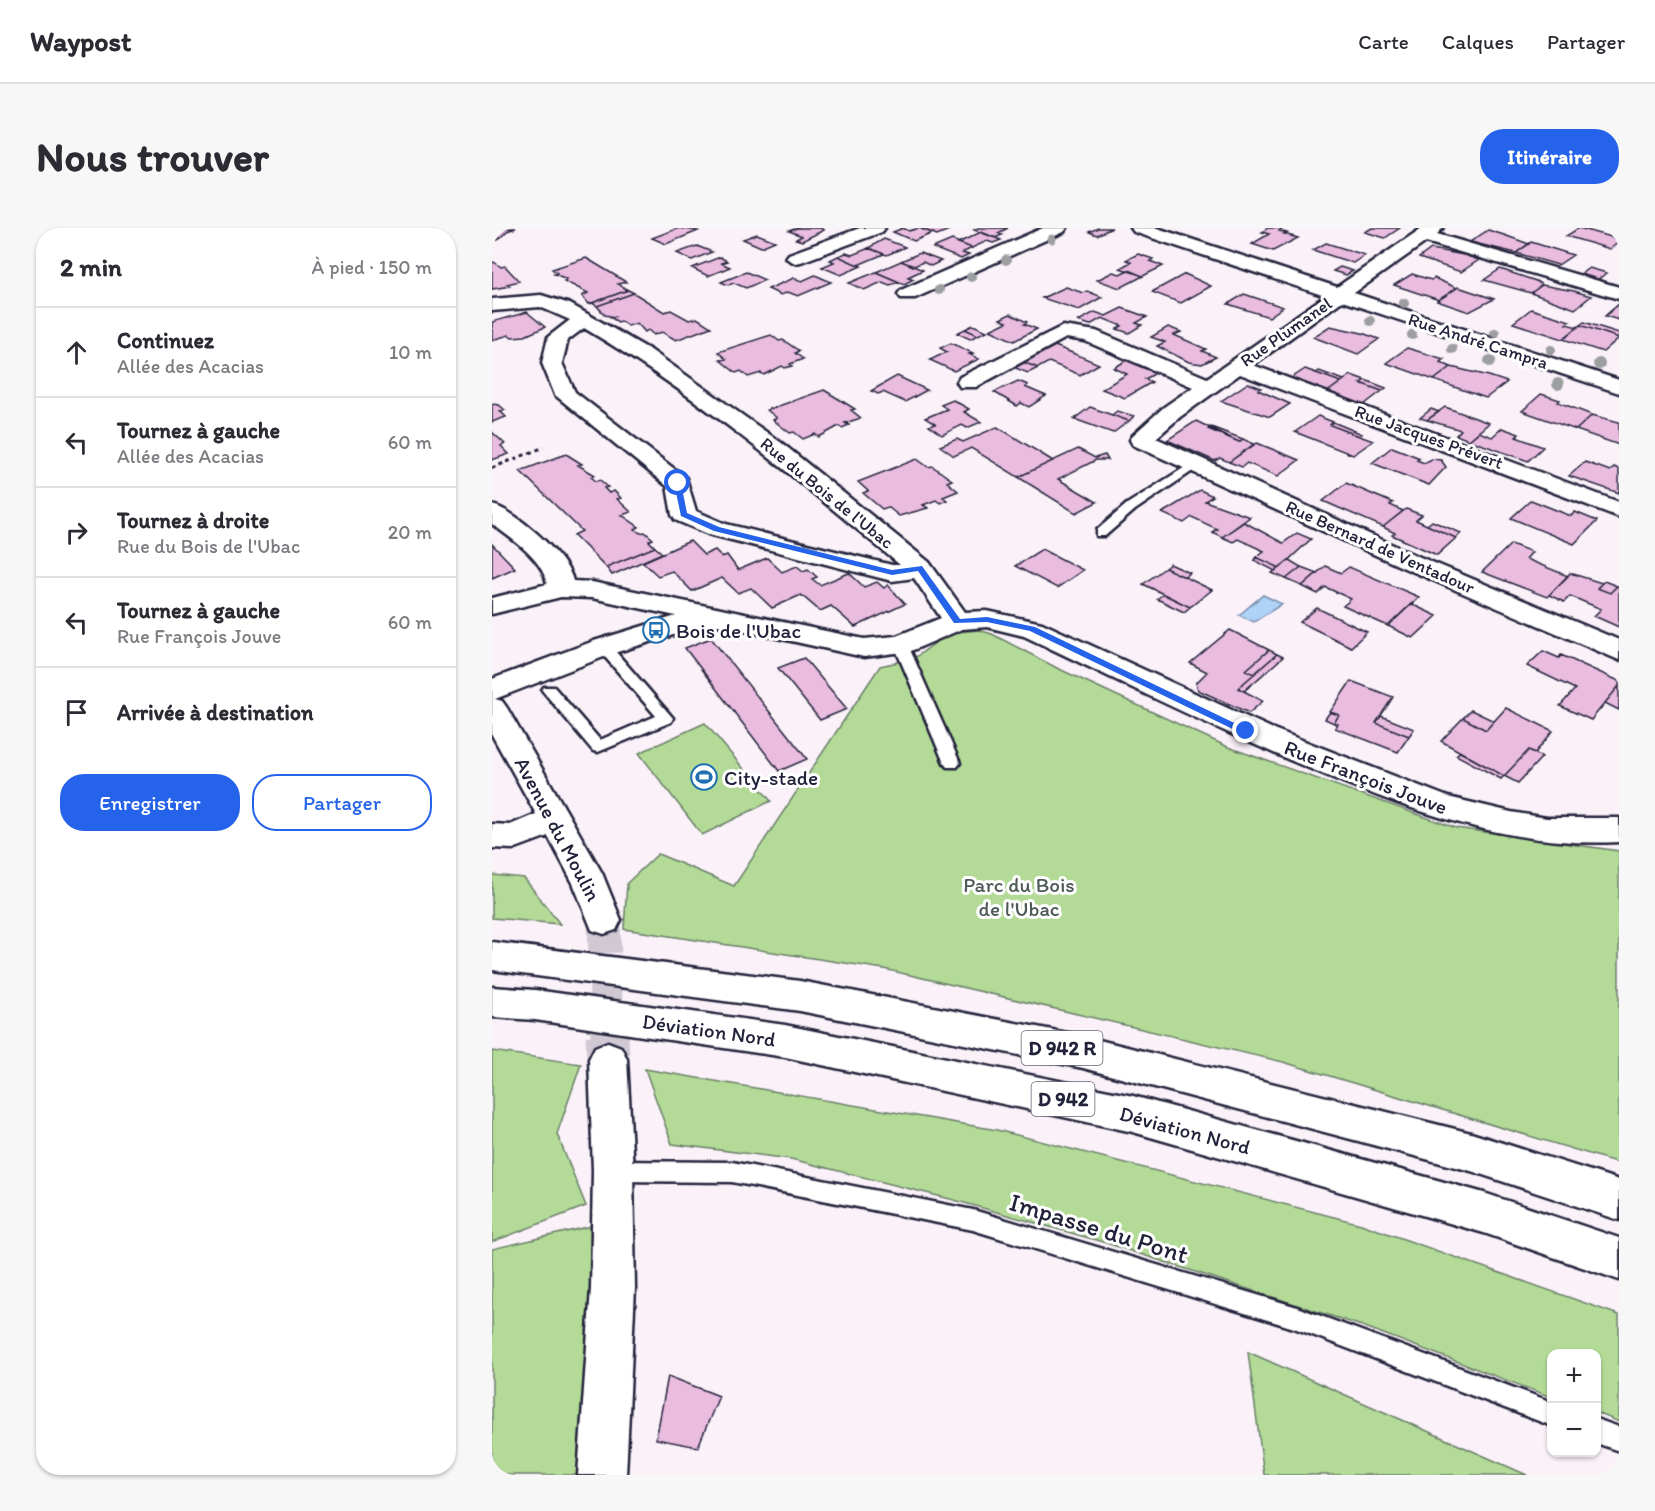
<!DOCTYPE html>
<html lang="fr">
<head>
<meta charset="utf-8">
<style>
  body { margin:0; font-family:Itim,sans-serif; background:#f7f7f7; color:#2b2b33 }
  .controls { position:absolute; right:18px; bottom:18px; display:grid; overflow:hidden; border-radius:12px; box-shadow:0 2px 4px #0004 }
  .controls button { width:54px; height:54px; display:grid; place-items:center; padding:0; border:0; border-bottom:2px solid #e1e1e2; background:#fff; color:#2b2b33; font:30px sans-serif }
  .stop { position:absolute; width:18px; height:18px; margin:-14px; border:4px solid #2563eb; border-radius:50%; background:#fff }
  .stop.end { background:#2563eb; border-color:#fff; box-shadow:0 2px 6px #0008 }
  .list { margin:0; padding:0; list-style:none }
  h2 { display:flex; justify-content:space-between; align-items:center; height:78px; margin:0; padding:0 24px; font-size:26px }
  h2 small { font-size:20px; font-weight:400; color:#7c7c81 }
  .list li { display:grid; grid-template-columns:39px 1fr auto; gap:18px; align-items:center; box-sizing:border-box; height:90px; padding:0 24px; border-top:2px solid #e1e1e2 }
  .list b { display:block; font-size:22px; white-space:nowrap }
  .list p { margin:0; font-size:20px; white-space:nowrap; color:#7c7c81 }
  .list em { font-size:20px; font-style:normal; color:#7c7c81 }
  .actions { display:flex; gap:12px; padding:18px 24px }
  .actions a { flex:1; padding:14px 0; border:2px solid #2563eb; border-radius:24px; text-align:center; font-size:21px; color:#2563eb }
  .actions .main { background:#2563eb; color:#fff }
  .icon { flex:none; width:33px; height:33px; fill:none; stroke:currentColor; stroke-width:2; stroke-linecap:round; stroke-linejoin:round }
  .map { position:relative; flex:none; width:1127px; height:1247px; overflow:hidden; border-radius:24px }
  header { display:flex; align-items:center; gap:36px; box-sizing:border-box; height:84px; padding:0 30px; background:#fff; border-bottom:2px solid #e1e1e2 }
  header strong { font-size:28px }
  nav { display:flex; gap:33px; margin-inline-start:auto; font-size:21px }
  .intro { display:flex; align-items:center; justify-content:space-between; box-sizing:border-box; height:144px; padding:0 36px }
  h1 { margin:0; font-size:42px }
  .button { padding:15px 27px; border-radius:24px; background:#2563eb; color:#fff; font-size:21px; font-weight:700 }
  main { display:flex; gap:36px; padding:0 36px }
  aside { flex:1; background:#fff; border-radius:24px; box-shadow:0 2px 4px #0004 }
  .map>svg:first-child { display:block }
</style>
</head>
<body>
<header>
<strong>Waypost</strong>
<nav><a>Carte</a><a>Calques</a><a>Partager</a></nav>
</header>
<div class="intro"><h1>Nous trouver</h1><a class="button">Itinéraire</a></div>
<main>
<aside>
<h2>2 min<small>À pied · 150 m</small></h2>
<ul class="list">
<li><svg class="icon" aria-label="ahead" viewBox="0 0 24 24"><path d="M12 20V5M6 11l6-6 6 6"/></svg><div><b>Continuez</b><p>Allée des Acacias</p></div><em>10 m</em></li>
<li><svg class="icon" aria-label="left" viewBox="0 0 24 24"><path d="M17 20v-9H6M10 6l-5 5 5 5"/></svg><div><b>Tournez à gauche</b><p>Allée des Acacias</p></div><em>60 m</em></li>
<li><svg class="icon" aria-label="right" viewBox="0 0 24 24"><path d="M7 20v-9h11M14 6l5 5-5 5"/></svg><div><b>Tournez à droite</b><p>Rue du Bois de l'Ubac</p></div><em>20 m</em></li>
<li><svg class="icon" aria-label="left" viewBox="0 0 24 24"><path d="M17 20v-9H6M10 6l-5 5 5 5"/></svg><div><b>Tournez à gauche</b><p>Rue François Jouve</p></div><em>60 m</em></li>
<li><svg class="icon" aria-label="arrive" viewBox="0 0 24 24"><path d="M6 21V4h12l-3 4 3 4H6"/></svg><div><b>Arrivée à destination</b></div></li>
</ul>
<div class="actions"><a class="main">Enregistrer</a><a>Partager</a></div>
</aside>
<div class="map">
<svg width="1127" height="1247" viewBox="0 0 1127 1247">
  <rect width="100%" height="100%" fill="#fbf2f9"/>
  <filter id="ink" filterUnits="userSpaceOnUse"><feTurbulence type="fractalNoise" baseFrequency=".0167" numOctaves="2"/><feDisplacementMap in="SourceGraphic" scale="12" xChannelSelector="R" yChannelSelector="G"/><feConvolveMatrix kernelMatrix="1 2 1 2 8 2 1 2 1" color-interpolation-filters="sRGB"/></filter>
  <g filter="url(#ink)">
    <!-- green -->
    <path fill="#b3db97" stroke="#6a7e69" stroke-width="1.5" d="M487,402L500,406L565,440L736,519L964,600L1127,623V935L791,834L392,741L132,701L135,655L166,626L242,658L388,438L421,431L457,405Z
      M213,495L279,573L210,607L147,525Z
      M0,647L32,650L68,696L0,690Z
      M0,823L89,836L65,906L94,978L0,1014Z
      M153,841L505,902L869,996L1127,1087V1194L1105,1185L1104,1126H1060L1059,1169L873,1099L611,1014L462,972L299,931L180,916Z
      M100,998L109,1075L92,1247H0V1021Z
      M756,1124L1035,1247H772Z"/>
    <!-- water -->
    <path fill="#afd2f7" stroke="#778cac" stroke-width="1.5" d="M771,367L790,376L762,394L747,387Z"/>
    <!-- building -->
    <path fill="#e9bce0" stroke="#22223b" stroke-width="1.5" d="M0,0H24L15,3L6,12L0,11Z
      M187,0L206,3L174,16L160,10Z
      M305,0H328L332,2L310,13L304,11L310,8L297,3Z
      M411,0L417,3L427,0L441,5L422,13L401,4Z
      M427,0H462L445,7Z
      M486,0H516L506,5L510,7L503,10L482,2Z
      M606,0H620L605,7L597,4Z
      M776,0H791L787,3L795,5L792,6L806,10L781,23L760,16L777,6L770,4Z
      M880,0H879H908L893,10L873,4Z
      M1087,0L1127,11V14L1118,21L1074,8Z
      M996,2L1012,7L1037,16L1024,25L978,14Z
      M489,4L509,12L501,15L495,13L480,20L466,15Z
      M265,6L283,13L269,19L251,11Z
      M392,11L413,19L395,27L376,20Z
      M460,12L480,20L470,25L477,27L469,31L441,20Z
      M1039,14L1081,27L1066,37L1024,25Z
      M834,15L873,27L861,35L821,22Z
      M205,18L220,24L200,32L185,25Z
      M377,20L392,26L366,37L346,28L354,25L360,27Z
      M939,21L972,27L987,32L969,44L927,30Z
      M428,25L449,33L439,38L431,34L422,38L409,33Z
      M646,26L661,31L658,33L671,38L651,48L628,40L639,34L634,32Z
      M346,28L366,37L369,38L349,47L330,39L342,34L338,32Z
      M228,29L235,33L229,35L238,39L216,48L200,40Z
      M94,30L134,54L126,56L136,62L97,76L90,68L96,65L72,53L75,51L62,46L65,45L60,41Z
      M409,33L431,42L416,49L422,51L412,56L384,44Z
      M2,34L9,39L13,38L27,53L15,56L18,58L0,61V35Z
      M848,39L861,43L854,47L841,43Z
      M1097,40L1115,45L1105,52L1087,47Z
      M1008,41L1044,53L1050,57L1039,65L992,52Z
      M636,42L651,48L628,60L605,52L621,44L628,46Z
      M254,44L273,52L254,60L242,55L236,57L229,54Z
      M384,44L407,54L398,57L390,54L372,62L357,55Z
      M693,46L719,58L689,75L660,64Z
      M920,46L939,52L942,50L965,60L947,72L902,57Z
      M323,47L339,54L306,68L296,64L289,67L276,61L302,50L310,53Z
      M1050,57L1082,63L1099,68L1083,81L1039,65Z
      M574,59L591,65L595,63L610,69L587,82L550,70Z
      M966,59L1002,71L977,84L945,73Z
      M136,62L142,65L105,78L100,75Z
      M142,65L172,84L179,82L197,92L205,90L219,99L184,112L170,104L162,107L156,102L153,104L145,95L136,98L129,93L126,94L119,90L122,89L113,87L105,78Z
      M752,66L791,79L777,89L736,76Z
      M1127,76V92L1113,88Z
      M630,80L655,89L644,95L650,97L637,105L625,101L630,98L610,90L598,97L586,93L603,84L614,88Z
      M1039,81L1078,93L1074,96L1086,99L1071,111L1021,95Z
      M35,84L53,99L33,108L20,109L17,107L0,112V94Z
      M518,86L535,94L532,96L545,101L522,113L498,102L515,94L508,91Z
      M1092,94L1127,105V110L1088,97Z
      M481,97L495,103L486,107L473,101Z
      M1088,97L1127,110L1111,124L1071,111Z
      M838,98L870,105L887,111L866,126L821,109Z
      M676,99L689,104L682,107L714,121L710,123L724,129L710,136L697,134L665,118L673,114L659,109Z
      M473,101L486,107L478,111L465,105Z
      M279,107L287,113L291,112L307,123L303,125L311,131L298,136L300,138L293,140L290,138L272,147L269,145L256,149L249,143L244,145L228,132L234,131L226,124Z
      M459,115L481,125L477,126L487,131L462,143L438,132L455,124L448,120Z
      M563,118L578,124L607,136L588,147L557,134L546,140L531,134Z
      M915,120L952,131L948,134L959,139L942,152L894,135Z
      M638,130L651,136L647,138L664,145L653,151L660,154L633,170L610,161L635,146L622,140Z
      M531,134L546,140L536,145L521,139Z
      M959,139L997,148L1015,154L994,170L942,152Z
      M813,141L849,154L834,165L798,151Z
      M827,143L852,152L849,154L824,145Z
      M859,147L873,152L868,155L890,163L869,179L834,165Z
      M405,148L435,162L413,174L391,164L386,166L379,163Z
      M873,152L894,160L890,163L868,155Z
      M526,153L536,157L533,159L554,168L537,179L529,175L525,178L502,164Z
      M756,155L769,160L766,162L798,176L778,189L729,173Z
      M332,162L363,181L359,182L369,190L353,195L357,197L350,200L347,198L327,209L323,206L311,211L302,204L298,205L281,192L285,190L275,182Z
      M1049,166L1068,172L1066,174L1100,187L1084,202L1030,183Z
      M461,172L477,181L472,184L489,194L475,200L470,197L450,207L437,198L443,196L433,190L455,181L449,177Z
      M0,176L7,177L13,182L8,183L14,189L0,194Z
      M598,179L620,187L637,193L621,205L582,191Z
      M953,179L997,195L977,212L964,207L969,202L935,192Z
      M939,181L947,184L935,192L928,190Z
      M625,183L642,188L637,193L620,187Z
      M1100,187L1127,194V217L1084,202Z
      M826,188L841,194L838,197L881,213L861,227L803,204Z
      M704,193L747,214L751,211L762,216L737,234L728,230L723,233L675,212Z
      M841,194L870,206L867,208L838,197Z
      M505,199L514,204L561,233L526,249L479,220L462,228L448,218L465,211L471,214Z
      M719,199L751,211L747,214L716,201Z
      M1010,200L1027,206L1024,209L1051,219L1036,233L977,212L987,204L1000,209Z
      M0,204L13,216L9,218L17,226L0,232Z
      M765,215L807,232L786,248L755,235L750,239L737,234Z
      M900,219L928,230L925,232L932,235L940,231L949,232L954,239L937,257L880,235Z
      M586,221L603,230L613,227L616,232H604L566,251L605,274L584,285L526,249Z
      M74,226L90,236L86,237L103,247L99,249L104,253L108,252L116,259L112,260L117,265L122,263L129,270L125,271L139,284L130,287L147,299L143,301L148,305L153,304L161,311L157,313L163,319L114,339L82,307L90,303L28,243Z
      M425,231L436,239L440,238L460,252L455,254L466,263L451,269L455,272L448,275L444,272L431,277L436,280L407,288L396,279L390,281L371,265L376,263L366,254Z
      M1093,234L1118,243L1122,239L1127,241V265L1077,248Z
      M854,255L901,275L898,277L911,283L891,299L831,273Z
      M708,262L721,268L713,273L758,289L730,309L720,304L725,301L700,289L692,295L670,285Z
      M1039,272L1079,288L1083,284L1105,293L1082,316L1019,290Z
      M914,281L930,287L924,292L964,310L945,327L900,307L903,305L891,299Z
      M940,293L969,305L964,310L935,297Z
      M752,294L791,315L805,305L819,311L788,340L764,329L772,323L746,311L741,314L730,309Z
      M198,313L212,327L223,322L230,329L235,327L246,342L275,330L290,344L305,338L311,343L316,341L325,349L320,351L328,357L357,345L372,359L385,354L392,360L396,357L413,376L363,399L339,378L328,383L309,367L280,380L259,360L246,365L230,350L200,363L180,343L166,348L151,334Z
      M0,316L23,340L0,350Z
      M1019,316L1040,324L1034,331L1076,348L1055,369L990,344Z
      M163,319L170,325L120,347L114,339Z
      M550,321L591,342L565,360L523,338Z
      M764,329L788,340L783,343L762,332Z
      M797,332L809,339L794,351L780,345Z
      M678,336L698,345L693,349L673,340Z
      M833,338L849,345L857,339L927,369L896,398L851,378L859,371L833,359L826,366L810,358Z
      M809,339L825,345L810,358L794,351Z
      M673,340L693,349L720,362L698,379L651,356Z
      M1078,345L1110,355L1105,360L1118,365L1125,358L1127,359V399L1102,388L1109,381L1078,368L1072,374L1057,367Z
      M1112,353L1125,358L1118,365L1105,360Z
      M671,366L698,379L692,384L665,371Z
      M919,376L945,388L921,410L896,398Z
      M825,380L875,404L859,419L808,394Z
      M738,402L777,422L754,442L762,446L746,460L771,473L757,485L706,462L704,455L715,444L698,435Z
      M219,410L315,531L287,543L193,420Z
      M777,422L785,426L762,446L754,442Z
      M1051,423L1067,430L1069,427L1127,453V458L1099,492L1068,478L1083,461L1035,438Z
      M785,426L791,429L752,463L746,460Z
      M312,430L355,481L328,492L286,440Z
      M859,453L901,469L884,495L917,508L906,524L843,500L846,496L842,495L847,487L838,484Z
      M1127,458V482L1113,475Z
      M1014,480L1061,503L1043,525L1037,522L1012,548L949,513L971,490L994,502Z
      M979,482L1002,493L994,502L971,490Z
      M838,484L847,487L842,495L833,491Z
      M889,488L922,501L917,508L884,495Z
      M1037,522L1050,529L1026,555L1012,548Z
      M968,524L1012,548L1009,551L964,527Z
      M176,1148L227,1168L206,1219L164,1211Z"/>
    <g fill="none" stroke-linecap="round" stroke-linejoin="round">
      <!-- street-tunnel-far1 -->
      <path stroke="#d0c8d3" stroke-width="33" stroke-dasharray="33 16" stroke-linecap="butt" d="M112,692L115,809"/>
      <!-- street-tunnel -->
      <path stroke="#d0c8d3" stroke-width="43" stroke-dasharray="43 21" stroke-linecap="butt" d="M115,807L116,831"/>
      <!-- lane casing -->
      <g stroke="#22223b" stroke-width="5">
        <path id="lane" d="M701,234L711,236L643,282L613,308H605V302L635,276Z
          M409,413L416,417L468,535L465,539H455L452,535L402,417Z
          M112,415L117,416L181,490L179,494L106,524L101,523L50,462L52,459H62L108,512L164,488L107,422V416Z
          M121,933L240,934L481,982L802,1078L1060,1174V1198L802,1100L481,1002L240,954L121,953L114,950L111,943L114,936Z
          M1104,1191L1127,1199V1223L1104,1215Z"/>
      </g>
      <!-- street casing -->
      <g stroke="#22223b" stroke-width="5">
        <path id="street" d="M368,0H393L390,4L309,34L303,35L294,30L297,26Z
          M551,0H575L572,4L423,70H409L406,66L409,62Z
          M639,0H665L845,59L930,0H951L945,6L1127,59V71L934,14L862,65L1127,152V165L850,73L761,137L1127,274V289L748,146L688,189L664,210L928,329L1127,412V432L910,339L641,217L638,212L641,207L672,179L701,159L593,113L574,110L484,159H468L465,154L468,149L571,98L604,103L715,150L833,68L642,4Z
          M49,67L78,76L160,123L291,216L437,334L473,384L495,383L550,395L779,500L956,569L1019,584L1055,590H1127V614C1014,620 915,581 812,538C717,498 625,452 532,408L495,399L470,401L419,423L372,429L226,397L191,404L122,425L3,471L10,473L15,480L110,645L129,692L124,702L112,706L100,702L81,655L56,608L21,621L0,620V596L18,597L44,586L0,507V451L102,413L184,388L100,370L69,369L0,386V370L55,356C51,331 20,311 0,296V277C24,282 77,330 81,353L100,354L372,411L404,408L449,390L422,350L400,353L216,306L183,292L180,287L175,258L63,167L50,135L56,109L78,92L48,79L0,83V71ZM92,100C206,167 307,253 408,337H400L234,296L204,283L194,250L83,164L70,135L76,112Z
          M116,814L129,819L135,831L141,943L143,1060L134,1247H86L99,1060L101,943L97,831L103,819Z"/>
      </g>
      <!-- primary casing -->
      <g stroke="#22223b" stroke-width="5">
        <path id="primary" d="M0,714L308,753L591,808L979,905L1127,952V992L979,943L591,840L308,783L0,742Z
          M0,759L43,762L293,797L641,868L992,965L1127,1010V1052L992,1005L641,904L293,829L43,792L0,789Z"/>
      </g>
      <!-- path -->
      <path stroke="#22223b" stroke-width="3" stroke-dasharray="4 4" stroke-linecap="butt" d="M0,240L52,219"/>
      <!-- lane -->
      <use href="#lane" fill="#fff" fill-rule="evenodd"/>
      <!-- street -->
      <use href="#street" fill="#fff" fill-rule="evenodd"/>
      <!-- primary -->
      <use href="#primary" fill="#fff" fill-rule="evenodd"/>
    </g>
    <!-- trees -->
    <g fill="#9c9ea0">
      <circle cx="560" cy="11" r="4.5"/>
      <circle cx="514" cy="32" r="5"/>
      <circle cx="479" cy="49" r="5"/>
      <circle cx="447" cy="62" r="5"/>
      <circle cx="912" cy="75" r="5"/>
      <circle cx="878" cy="93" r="5"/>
      <circle cx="1003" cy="105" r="5"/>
      <circle cx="920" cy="107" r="5"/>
      <circle cx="960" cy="121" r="5"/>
      <circle cx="1059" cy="122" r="5"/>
      <circle cx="998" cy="133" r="6"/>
      <circle cx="1107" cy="136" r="6"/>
      <circle cx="1066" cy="156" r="6"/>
    </g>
  </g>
  <!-- route -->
  <path fill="#2563eb" d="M186,253L189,255L195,285L227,299L400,342L430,338L468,391L495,389L543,399L759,503L751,506L538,403L495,394L462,395L426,343L400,347L222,303L189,288L182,255Z"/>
  <!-- icons -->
  <defs>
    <g id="bus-ring" transform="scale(1.35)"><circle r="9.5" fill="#fff" stroke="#1f6fb2" stroke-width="1.5"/><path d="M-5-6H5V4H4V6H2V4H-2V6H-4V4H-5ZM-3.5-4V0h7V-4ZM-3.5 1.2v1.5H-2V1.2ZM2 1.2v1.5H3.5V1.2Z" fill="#1f6fb2"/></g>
    <g id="stadium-ring" transform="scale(1.35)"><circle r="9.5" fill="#fff" stroke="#1f6fb2" stroke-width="1.5"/><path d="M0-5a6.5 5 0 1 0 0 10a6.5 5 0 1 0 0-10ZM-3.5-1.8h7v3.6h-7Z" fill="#1f6fb2"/></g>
  </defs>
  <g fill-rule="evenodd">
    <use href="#bus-ring" x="164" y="402"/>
    <use href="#stadium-ring" x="212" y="549"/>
  </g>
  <g text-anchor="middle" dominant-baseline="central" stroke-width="6" stroke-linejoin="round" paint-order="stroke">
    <!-- far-street labels -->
    <g font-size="18" fill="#22223b" stroke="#fff">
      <text transform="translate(794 104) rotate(-35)">Rue Plumanel</text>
      <text transform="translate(986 113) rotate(18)">Rue André Campra</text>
      <text transform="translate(937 209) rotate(20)">Rue Jacques Prévert</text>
      <text transform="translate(335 265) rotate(39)">Rue du Bois de l'Ubac</text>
      <text transform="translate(888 319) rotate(24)">Rue Bernard de Ventadour</text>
    </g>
    <!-- shield labels -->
    <g fill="#fff" stroke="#646476" stroke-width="1.5">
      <rect x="529.5" y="803" width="81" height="34" rx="4.5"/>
      <rect x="539.5" y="854" width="63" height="34" rx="4.5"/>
    </g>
    <g font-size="20" font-weight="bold" fill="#22223b">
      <text x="570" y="820">D 942 R</text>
      <text x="571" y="871">D 942</text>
    </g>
    <!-- poi labels -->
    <g font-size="21" fill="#22223b" stroke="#fff" text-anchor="start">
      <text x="184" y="402">Bois de l'Ubac</text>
      <text x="232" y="549">City-stade</text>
    </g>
    <!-- street labels -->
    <g font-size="21" fill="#22223b" stroke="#fff">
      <text transform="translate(874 549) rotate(21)">Rue François Jouve</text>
      <text transform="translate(66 601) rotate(62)">Avenue du Moulin</text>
      <text transform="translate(217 802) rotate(8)">Déviation Nord</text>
      <text transform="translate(693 902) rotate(15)">Déviation Nord</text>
    </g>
    <!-- park labels -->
    <g font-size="21" fill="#4e5a57" stroke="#fff">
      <text x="527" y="656">Parc du Bois<tspan x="527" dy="24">de l'Ubac</tspan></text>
    </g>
    <!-- near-street labels -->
    <g font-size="26" fill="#22223b" stroke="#fff">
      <text transform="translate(607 1000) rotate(17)">Impasse du Pont</text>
    </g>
  </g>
</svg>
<div class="controls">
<button>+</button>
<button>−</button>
</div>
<div class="stop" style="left:186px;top:255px"></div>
<div class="stop end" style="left:754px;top:503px"></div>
</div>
</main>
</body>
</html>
